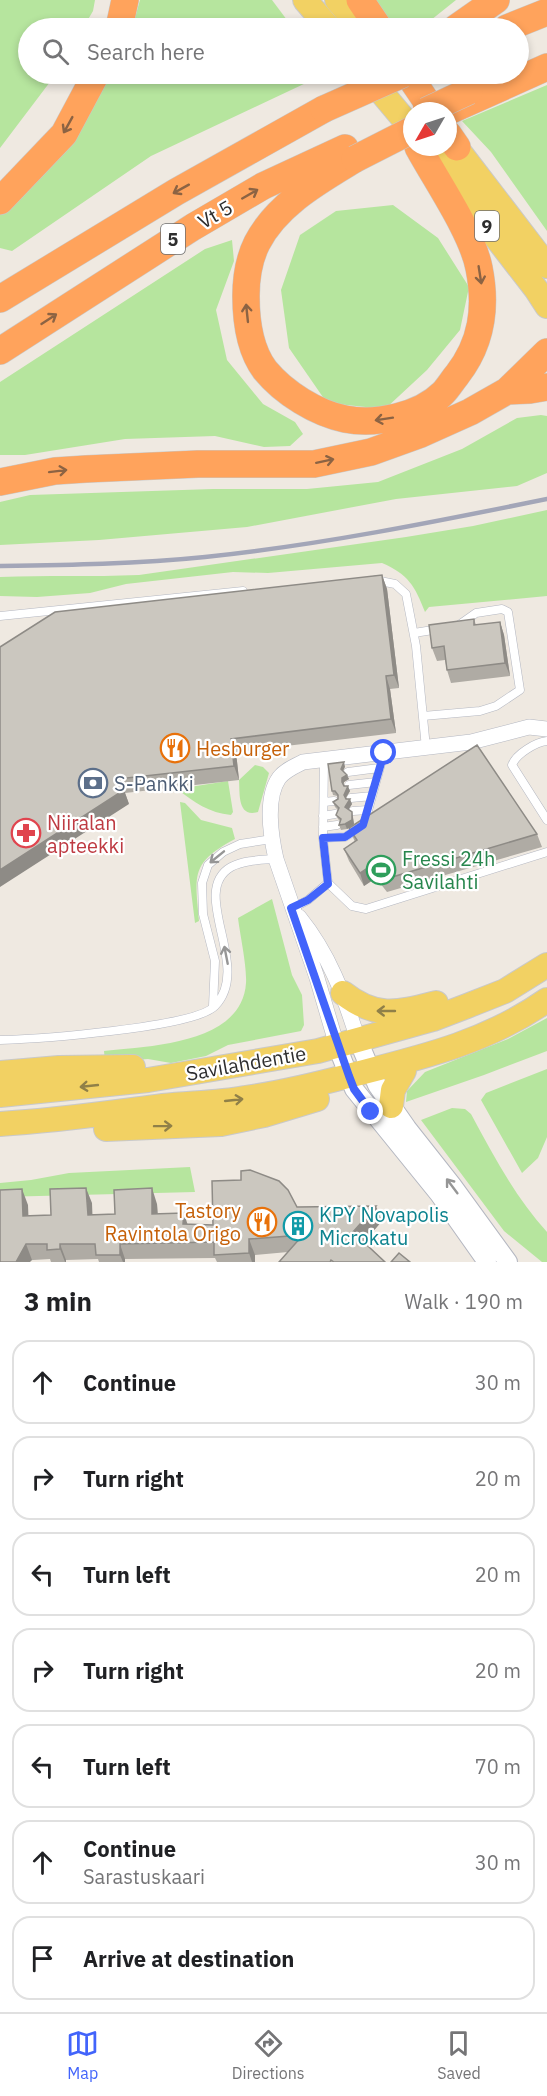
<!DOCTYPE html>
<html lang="en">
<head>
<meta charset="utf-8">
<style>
  body { margin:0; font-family:"IBM Plex Sans",sans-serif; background:#f2f2f2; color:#202124 }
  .compass { position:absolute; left:403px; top:102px; width:54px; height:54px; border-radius:50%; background:#fff; box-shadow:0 3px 9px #0003; rotate:231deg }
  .stop { position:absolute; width:18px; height:18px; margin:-14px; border:4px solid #4264fb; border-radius:50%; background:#fff }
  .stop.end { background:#4264fb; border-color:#fff; box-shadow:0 2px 6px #0008 }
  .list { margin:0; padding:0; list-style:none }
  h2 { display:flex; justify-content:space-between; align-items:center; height:78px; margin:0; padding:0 24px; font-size:26px }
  h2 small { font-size:20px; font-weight:400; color:#757577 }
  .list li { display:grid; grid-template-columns:39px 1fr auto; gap:18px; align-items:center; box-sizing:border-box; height:84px; margin:0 12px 12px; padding:0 12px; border:2px solid #e0e0e0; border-radius:18px }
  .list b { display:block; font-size:22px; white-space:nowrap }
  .list p { margin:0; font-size:20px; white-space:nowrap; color:#757577 }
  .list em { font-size:20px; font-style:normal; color:#757577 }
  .icon { flex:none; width:33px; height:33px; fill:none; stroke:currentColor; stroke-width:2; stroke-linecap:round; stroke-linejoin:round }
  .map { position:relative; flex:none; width:547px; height:1262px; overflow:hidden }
  .search { position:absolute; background:#fff; box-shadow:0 3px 9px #0003; left:18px; right:18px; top:18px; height:66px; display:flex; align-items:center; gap:15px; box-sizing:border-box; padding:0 21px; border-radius:33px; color:#757577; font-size:22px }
  .sheet { height:750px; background:#fff }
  nav { display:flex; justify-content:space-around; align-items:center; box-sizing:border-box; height:84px; border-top:2px solid #e0e0e0; background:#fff; font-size:16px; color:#757577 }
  nav a { display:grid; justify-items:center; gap:3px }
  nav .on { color:#4264fb }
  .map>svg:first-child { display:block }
</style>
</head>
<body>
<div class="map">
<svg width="547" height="1262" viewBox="0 0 547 1262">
  <rect width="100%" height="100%" fill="#efe9e1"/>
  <!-- green -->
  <path fill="#b6e59e" d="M0,0H95L93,11L83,28H28V74H56L0,148Z
    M140,0H272L293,28H132Z
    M375,0H456L421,28H391Z
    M113,74H325L151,156L12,251L0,248V213Z
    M547,85V231L491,152L462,121Z
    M393,205L438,238L469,287L460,330L427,370L385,409L327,403L289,348L281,290L300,235L336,211Z
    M232,240L234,261L216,310L227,360L263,404L295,422L303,434L290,446L264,447L215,436L125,439L25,455H0V382L205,249Z
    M541,415L547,416V473L517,486L396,499L247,527L99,540L0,545V502L30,495L213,489H307L378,482L462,449L517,418Z
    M547,510V596L429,607L425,612C415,586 408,574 382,563L268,573L233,572L126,584L90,593L37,597L0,596V577C46,575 92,577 139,575L406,537L473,526Z
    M255,765L263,767L269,773L258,812C237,818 240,793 239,780Z
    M228,781L233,812L231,815C209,813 194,802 177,789Z
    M180,802L185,803L201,820L232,828L235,839C190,863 195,875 199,921L195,923Z
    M272,899L292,975L302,995L304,1025L301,1031L228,1045L206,1056L171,1063L148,1059L105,1062L104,1051C150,1046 242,1044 246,983C247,966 240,935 238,918Z
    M547,1018V1051L484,1075L406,1102L407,1091L425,1072L508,1039Z
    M547,1069V1137L538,1158L522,1173L481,1100L486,1093Z
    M452,1108L465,1109L471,1114C493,1155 516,1198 547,1232V1262H542L504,1231L421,1120Z
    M190,1167L195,1192L0,1197V1183L31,1180L69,1173Z"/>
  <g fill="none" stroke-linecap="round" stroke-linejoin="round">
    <!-- service casing -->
    <g stroke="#b4b7c1" stroke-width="9">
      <path id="service" d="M375,580L395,584L406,594L416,646L426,748
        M0,616L243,591
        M414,633L439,629
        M423,716L480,711L496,706L520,690L508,612L502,609L476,613L459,625
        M547,741C536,742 516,754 512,765L547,820
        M348,772L379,768
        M349,785L376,782
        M351,798L372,796
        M324,802L334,801
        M353,811L368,810
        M323,816L335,814
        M323,827L337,825
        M323,838L345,837L364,825L384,753
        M328,883L352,906L366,909L547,852
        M293,908L308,900L328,883L323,838L324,759
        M213,1006L215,961L203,914L202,883L208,865L223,852L240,844L272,839
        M0,1040C35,1039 194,1028 215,1006C253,967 188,892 231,867C244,860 261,860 276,859"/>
    </g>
    <!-- minor casing -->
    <g stroke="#b4b7c1" stroke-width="16">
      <path id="minor" d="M299,917C329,954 344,995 358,1040
        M337,1046L317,978L276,859C271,837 265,798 279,778C285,770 295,766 303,762L471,742L529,727L547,729"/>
    </g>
    <!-- tertiary casing -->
    <g stroke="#b4b7c1" stroke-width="20">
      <path id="tertiary" d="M358,1040L377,1085L407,1128L452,1185L508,1262
        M337,1046L354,1089L439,1194L487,1262"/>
    </g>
    <!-- primary casing -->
    <g stroke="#c9c9c9" stroke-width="26">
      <path id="primary" d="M305,0L329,28
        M337,0L361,28
        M366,74L412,129
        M448,137L547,266
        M437,161L536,289L547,306
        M343,993C376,1019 397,1013 436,1003
        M0,1073L59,1068L133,1067
        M0,1095L148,1080L318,1051L433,1019L467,1006L505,991L547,965
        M391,1106L393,1090L404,1071
        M0,1124C55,1121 109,1113 163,1106C191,1103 218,1103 245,1098C280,1093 314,1085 348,1076C419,1058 486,1043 547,1000
        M106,1129L221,1124L264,1115L317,1099"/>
    </g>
    <!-- motorway casing -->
    <g stroke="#c9c9c9" stroke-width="28">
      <path id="motorway" d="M360,0L379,28
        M119,28L125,0
        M456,28L496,0
        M507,28L547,12
        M408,74L433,111
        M449,111L547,67
        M448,134L457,147
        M355,159C319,181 277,204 257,243C249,259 246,279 246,296C246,320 250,350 265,370C284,393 316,413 345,419C376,425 420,416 443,393C448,388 452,381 457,375C482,343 487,308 479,268C472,232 437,182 418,147
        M0,201L64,134L96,74
        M0,299L176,192L324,109
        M0,351L193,227L263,186L345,148
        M507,391L530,390L547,387
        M0,482L55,471L86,469L198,464H314L371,452L421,434L470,412L507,391L547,352"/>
    </g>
    <!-- service -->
    <use href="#service" stroke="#fff" stroke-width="8"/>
    <!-- minor -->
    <use href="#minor" stroke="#fff" stroke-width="15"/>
    <!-- tertiary -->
    <use href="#tertiary" stroke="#fff" stroke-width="18"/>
    <!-- primary -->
    <use href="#primary" stroke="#f2d163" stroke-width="24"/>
    <!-- motorway -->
    <use href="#motorway" stroke="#ffa35c" stroke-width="27"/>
    <!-- rail -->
    <path stroke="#a3a6b8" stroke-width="4.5" d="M0,566C68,565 137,564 205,557C320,545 434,522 547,499"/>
    <!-- motorway-bridge casing -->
    <g stroke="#c9c9c9" stroke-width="28" stroke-linecap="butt">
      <path id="motorway-bridge" d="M324,109L403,74
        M426,111L469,91
        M355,159L412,130"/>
    </g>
    <!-- motorway-bridge -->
    <use href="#motorway-bridge" stroke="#ffa35c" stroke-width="27"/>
  </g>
  <!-- wall -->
  <path fill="#afaba4" d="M382,575L387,589L399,688L390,689L396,733L236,752L239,780L125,793L129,804L0,647Z
    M474,619L476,625L500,622L504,635L510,676L451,683L447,670L445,660L437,661L432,648Z
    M345,767L343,771L349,779L344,782L343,784L350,791L346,798L352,804L348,810L353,817L354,824L347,829L341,830L339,825L340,821L338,819L336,815L338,810L335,807L333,802L338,799V797L337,796L333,795L332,791Z
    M349,828L537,834L542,847L387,892L376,878L364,886L349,861L344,849L355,842Z
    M92,1203V1214H115L157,1204L158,1214L188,1224L213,1225L297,1207L382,1221L364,1242L385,1262H279L288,1252L255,1255V1262H217L215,1258L125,1259V1262H99L98,1259L66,1260V1262H51L50,1259L0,1262L28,1205V1216L51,1215Z"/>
  <!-- shaded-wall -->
  <path fill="#8e8b86" d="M382,575L387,589L399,688L394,675Z
    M500,622L504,635L510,676L505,663Z
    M386,676L390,689L396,733L391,719Z
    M231,739L236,752L239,780L234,766Z
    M344,762L345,767L342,773L341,769Z
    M347,775L349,779L344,782L343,786L342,782V778Z
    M348,786L350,791L345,799L344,795Z
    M124,790L129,804L0,887V870Z
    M350,799L352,804L347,812L345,807Z
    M352,812L354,824L347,829L345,824Z
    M372,865L376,878L364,886L360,873Z
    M86,1188L92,1203L93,1230L88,1215Z
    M152,1188L157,1204L158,1229L152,1214Z
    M22,1189L28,1205L29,1231L23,1216Z
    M376,1206L382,1221L359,1248L353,1232Z
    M184,1213L189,1229L183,1224Z
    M249,1239L255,1255V1262H252L249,1253Z
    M26,1244L32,1260L30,1262H16Z
    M60,1244L66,1260V1262H65L60,1249Z
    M120,1244L125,1259V1262H123L120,1255Z"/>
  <!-- building -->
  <path fill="#cbc7bf" stroke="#8e8b86" stroke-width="1.5" d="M382,575L394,675L386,676L391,719L231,739L234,766L117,779L124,790L0,870V647L55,612Z
    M474,619V625L500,622L505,663L447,670L444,646L432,648L429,625Z
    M477,745L537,834L382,880L372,865L360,873L344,849L357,840L349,828Z
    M344,762L341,769L347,775L342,778V782L344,786H348L344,795L346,799H350L345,807L352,812V820L345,824L339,825L341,819L336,815L339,808L333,802L338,799V795L335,791H332L328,764Z
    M250,1170L279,1181L288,1190L297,1207L376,1206L353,1232L385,1262H334L331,1260L330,1262H279L303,1235L249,1239V1253L214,1255V1242L120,1244V1255H96L95,1244H60V1249L47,1250V1244H26L16,1262H0V1190L22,1189L23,1216L51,1215L50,1189L86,1188L88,1215L115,1214L114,1190L152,1188V1214L184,1213L183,1224L213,1225L212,1181L241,1180V1171Z
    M399,1253L410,1262H391Z"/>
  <!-- one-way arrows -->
  <defs><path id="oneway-shaft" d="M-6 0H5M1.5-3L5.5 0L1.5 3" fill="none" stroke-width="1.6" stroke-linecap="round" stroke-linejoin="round" transform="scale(1.5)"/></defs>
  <g stroke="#8c6343">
    <use href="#oneway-shaft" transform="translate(68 125) rotate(119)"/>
    <use href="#oneway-shaft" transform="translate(181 189) rotate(151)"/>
    <use href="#oneway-shaft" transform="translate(250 194) rotate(-30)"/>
    <use href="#oneway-shaft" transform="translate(480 275) rotate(81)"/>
    <use href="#oneway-shaft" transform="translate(247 313) rotate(-96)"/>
    <use href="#oneway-shaft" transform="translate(49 319) rotate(-33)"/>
    <use href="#oneway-shaft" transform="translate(384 419) rotate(171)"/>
    <use href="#oneway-shaft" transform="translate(325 461) rotate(-12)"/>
    <use href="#oneway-shaft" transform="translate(58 471) rotate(-7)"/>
  </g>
  <g stroke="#969696">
    <use href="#oneway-shaft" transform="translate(217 857) rotate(141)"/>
    <use href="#oneway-shaft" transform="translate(226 955) rotate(-101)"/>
    <use href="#oneway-shaft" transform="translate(452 1186) rotate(-127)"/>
  </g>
  <g stroke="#908048">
    <use href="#oneway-shaft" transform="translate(386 1011) rotate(180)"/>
    <use href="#oneway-shaft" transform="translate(89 1086) rotate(174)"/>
    <use href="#oneway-shaft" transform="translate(234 1100) rotate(-6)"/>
    <use href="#oneway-shaft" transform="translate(163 1126) rotate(-1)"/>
  </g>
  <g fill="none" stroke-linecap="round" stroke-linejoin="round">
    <!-- route -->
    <path stroke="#4264fb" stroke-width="8" d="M371,1112L354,1089L349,1076L291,908L308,900L328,884L323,838L345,837L363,825L384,753"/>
  </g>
  <!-- icons -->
  <defs>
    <g id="restaurant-ring" transform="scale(1.5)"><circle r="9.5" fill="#fff" stroke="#e8710a" stroke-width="1.5"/><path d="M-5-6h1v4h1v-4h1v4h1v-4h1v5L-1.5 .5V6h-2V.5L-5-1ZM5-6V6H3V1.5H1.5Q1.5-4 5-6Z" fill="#e8710a"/></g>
    <g id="bank-ring" transform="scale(1.5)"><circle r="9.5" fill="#fff" stroke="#5c6f8a" stroke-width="1.5"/><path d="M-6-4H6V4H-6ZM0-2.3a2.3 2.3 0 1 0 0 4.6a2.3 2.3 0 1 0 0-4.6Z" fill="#5c6f8a"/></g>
    <g id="pharmacy-ring" transform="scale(1.5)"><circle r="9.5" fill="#fff" stroke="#e0444e" stroke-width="1.5"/><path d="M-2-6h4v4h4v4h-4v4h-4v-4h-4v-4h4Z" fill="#e0444e"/></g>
    <g id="stadium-ring" transform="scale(1.5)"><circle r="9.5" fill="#fff" stroke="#2e9e5b" stroke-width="1.5"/><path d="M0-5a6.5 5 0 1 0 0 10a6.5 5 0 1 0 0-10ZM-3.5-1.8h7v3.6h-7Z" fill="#2e9e5b"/></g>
    <g id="building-ring" transform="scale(1.5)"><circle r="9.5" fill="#fff" stroke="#0f9aa8" stroke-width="1.5"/><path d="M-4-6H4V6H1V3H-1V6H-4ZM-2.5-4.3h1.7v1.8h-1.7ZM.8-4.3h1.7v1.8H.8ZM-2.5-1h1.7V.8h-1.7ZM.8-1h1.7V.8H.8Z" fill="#0f9aa8"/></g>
  </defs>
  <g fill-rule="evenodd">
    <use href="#restaurant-ring" x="175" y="748"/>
    <use href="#bank-ring" x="93" y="783"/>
    <use href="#pharmacy-ring" x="26" y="833"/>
    <use href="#stadium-ring" x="381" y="870"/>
    <use href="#restaurant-ring" x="262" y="1222"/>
    <use href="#building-ring" x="298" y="1226"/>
  </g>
  <g text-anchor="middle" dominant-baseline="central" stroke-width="4.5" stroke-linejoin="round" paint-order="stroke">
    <!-- shield labels -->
    <g fill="#fff" stroke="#6d6d6d" stroke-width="1.5">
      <rect x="475" y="211" width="24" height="30" rx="4.5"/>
      <rect x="161" y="224" width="24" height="30" rx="4.5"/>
    </g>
    <g font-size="18" font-weight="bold" fill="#2e2e2e">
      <text x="487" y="226">9</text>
      <text x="173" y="239">5</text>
    </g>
    <!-- street labels -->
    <g font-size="20" fill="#2e2e2e" stroke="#fff">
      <text transform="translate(215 214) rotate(-30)">Vt 5</text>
      <text transform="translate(246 1063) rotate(-10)">Savilahdentie</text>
    </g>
    <!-- food labels -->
    <g font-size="20" fill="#c56008" stroke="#fff" text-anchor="start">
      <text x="196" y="748">Hesburger</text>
      <text x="241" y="1210" text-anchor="end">Tastory<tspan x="241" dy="23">Ravintola Origo</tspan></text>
    </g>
    <!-- service labels -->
    <g font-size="20" fill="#4e5e75" stroke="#fff" text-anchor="start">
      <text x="114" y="783">S-Pankki</text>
    </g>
    <!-- health labels -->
    <g font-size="20" fill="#be3a42" stroke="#fff" text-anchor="start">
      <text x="47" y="822">Niiralan<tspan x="47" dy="23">apteekki</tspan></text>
    </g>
    <!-- leisure labels -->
    <g font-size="20" fill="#27864d" stroke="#fff" text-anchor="start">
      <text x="402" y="858">Fressi 24h<tspan x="402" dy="23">Savilahti</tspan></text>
    </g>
    <!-- culture labels -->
    <g font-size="20" fill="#0d838f" stroke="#fff" text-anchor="start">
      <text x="319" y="1214">KPY Novapolis<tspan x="319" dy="23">Microkatu</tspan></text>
    </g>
  </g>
</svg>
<svg class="compass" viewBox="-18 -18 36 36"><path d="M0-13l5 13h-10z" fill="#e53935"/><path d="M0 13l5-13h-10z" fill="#757577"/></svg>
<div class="stop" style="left:384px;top:753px"></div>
<div class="stop end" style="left:371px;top:1112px"></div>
<div class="search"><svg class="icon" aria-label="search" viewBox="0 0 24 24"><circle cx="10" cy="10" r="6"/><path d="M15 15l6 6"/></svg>Search here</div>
</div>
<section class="sheet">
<h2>3 min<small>Walk · 190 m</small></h2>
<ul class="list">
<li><svg class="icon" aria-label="ahead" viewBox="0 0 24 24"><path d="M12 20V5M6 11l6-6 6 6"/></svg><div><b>Continue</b></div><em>30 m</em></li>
<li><svg class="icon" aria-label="right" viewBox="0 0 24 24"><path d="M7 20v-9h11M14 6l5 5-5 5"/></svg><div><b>Turn right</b></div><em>20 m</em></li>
<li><svg class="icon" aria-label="left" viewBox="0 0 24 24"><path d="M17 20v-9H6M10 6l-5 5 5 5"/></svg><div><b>Turn left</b></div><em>20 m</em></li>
<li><svg class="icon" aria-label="right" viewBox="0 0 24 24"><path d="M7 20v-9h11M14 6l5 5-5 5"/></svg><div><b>Turn right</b></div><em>20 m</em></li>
<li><svg class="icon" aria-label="left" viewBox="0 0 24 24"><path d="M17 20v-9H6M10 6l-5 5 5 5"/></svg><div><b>Turn left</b></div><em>70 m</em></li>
<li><svg class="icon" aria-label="ahead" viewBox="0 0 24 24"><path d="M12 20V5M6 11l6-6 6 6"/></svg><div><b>Continue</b><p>Sarastuskaari</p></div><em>30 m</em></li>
<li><svg class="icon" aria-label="arrive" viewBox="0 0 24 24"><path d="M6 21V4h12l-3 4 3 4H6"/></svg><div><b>Arrive at destination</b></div></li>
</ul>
</section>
<nav>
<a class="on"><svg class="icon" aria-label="map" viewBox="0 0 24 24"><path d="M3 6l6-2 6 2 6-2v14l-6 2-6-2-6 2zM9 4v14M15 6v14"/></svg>Map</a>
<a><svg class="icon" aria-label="directions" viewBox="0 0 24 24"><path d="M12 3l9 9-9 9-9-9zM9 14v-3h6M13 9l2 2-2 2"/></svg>Directions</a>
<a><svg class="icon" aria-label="saved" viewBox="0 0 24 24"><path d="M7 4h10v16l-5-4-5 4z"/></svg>Saved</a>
</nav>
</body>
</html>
